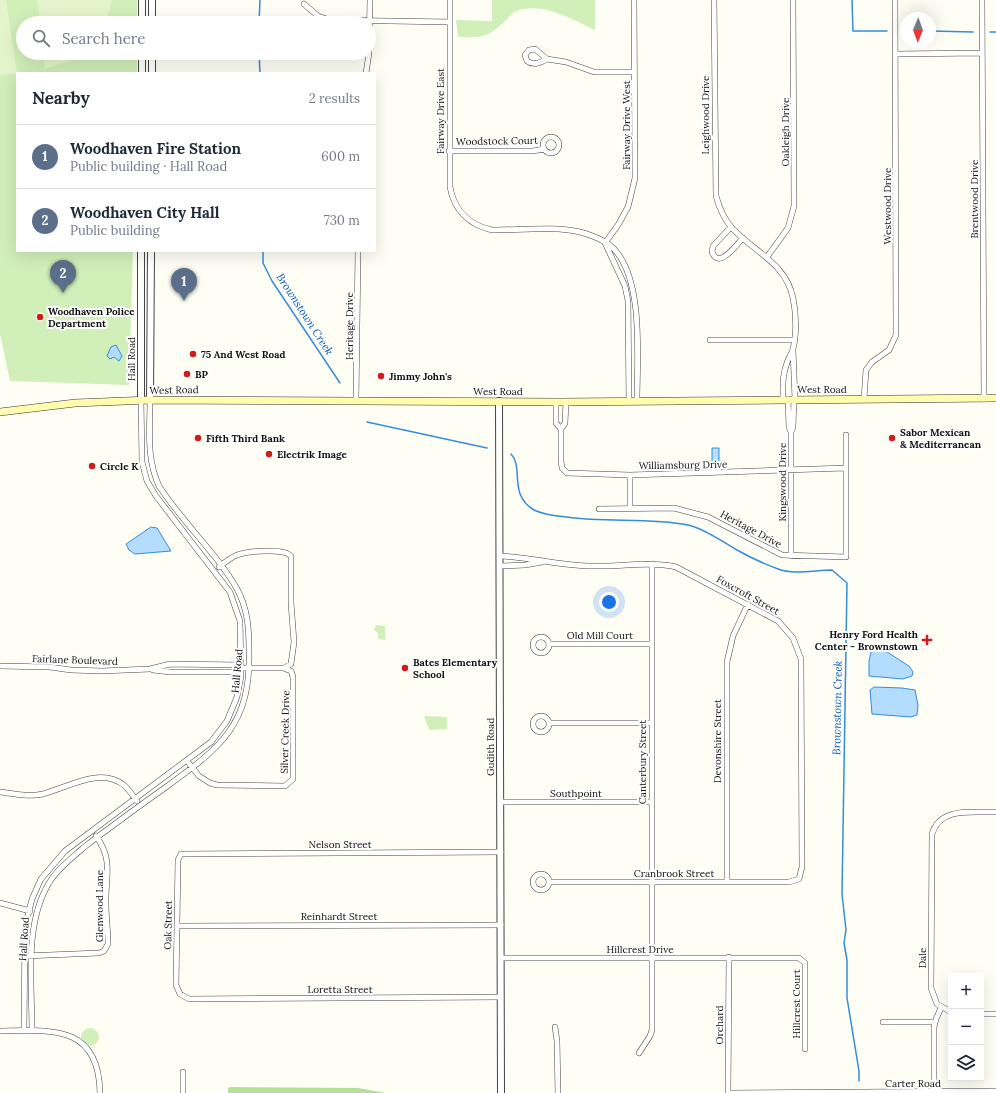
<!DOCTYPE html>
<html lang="en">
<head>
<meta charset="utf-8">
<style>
  body { margin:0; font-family:Lora,serif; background:#f2f2f3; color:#1f2937 }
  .controls { position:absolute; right:12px; bottom:12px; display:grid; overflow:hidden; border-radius:0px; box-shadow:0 4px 16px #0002 }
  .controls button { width:36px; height:36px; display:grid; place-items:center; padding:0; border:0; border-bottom:1px solid #e0e1e3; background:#fff; color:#1f2937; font:20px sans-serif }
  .compass { position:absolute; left:900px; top:12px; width:36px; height:36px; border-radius:50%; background:#fff; box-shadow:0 4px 16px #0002; rotate:181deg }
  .you { position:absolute; left:609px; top:602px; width:14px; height:14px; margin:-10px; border:3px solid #fff; border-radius:50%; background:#1a73e8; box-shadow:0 0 0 6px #1a73e833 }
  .badge { display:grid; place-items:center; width:26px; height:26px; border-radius:50%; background:#d11c19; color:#fff; font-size:13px; font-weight:700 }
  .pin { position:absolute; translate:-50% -33px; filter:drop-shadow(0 1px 2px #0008) }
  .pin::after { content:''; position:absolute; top:21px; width:14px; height:12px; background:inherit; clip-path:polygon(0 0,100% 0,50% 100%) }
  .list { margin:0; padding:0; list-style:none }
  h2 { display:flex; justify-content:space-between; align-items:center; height:52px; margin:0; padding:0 16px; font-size:17px }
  h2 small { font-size:13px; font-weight:400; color:#747a83 }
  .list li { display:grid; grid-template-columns:26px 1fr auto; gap:12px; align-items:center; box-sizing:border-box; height:64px; padding:0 16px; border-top:1px solid #e0e1e3 }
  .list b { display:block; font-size:15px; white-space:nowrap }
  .list p { margin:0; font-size:13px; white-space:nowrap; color:#747a83 }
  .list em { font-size:13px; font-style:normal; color:#747a83 }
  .icon { flex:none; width:22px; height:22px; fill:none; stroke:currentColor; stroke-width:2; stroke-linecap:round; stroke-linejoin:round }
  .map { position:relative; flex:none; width:996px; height:1093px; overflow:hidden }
  .search { position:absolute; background:#fff; box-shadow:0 4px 16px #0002; left:16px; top:16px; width:360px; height:44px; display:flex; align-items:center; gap:10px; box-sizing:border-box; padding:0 14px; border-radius:22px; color:#747a83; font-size:15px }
  .panel { position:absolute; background:#fff; box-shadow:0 4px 16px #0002; left:16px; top:72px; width:360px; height:180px; border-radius:0px }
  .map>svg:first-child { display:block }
</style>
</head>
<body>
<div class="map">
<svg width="996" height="1093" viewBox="0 0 996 1093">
  <rect width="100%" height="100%" fill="#fffef5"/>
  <!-- green -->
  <path fill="#d1efb9" d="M0,0H137V23H23V53H137V73H17V251H133L129,385L10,381L0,334Z
    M492,0H595V30C572,19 540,0 514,12C510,15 507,20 503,23C486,39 480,37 458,37L456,20L492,21Z
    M376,625L385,626V640L378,639V633L374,630Z
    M424,716L447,717V729L429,730Z
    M81 1037a9 9 0 1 1 18 0a9 9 0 1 1-18 0Z"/>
  <!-- forest -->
  <path fill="#b3e197" d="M231,1087L358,1088L386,1093H228V1088Z"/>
  <!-- pitch -->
  <path fill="#e4f5cc" d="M0,0H6L17,74L0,75Z
    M37,0H112L106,23H40Z
    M43,53H84L78,58L45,69Z"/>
  <!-- water -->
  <path fill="#b4dcfc" stroke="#338ddb" d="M116,345L122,356L119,361L114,357L110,359L107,356L111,347Z
    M712,448H719V462H712Z
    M151,527L157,528L171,551L135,554L129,550L126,544Z
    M876,645L909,666L913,672L912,676L903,679L869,676V661L872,647Z
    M874,687L902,688L915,690L918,705L917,715L911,717L872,714L870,690Z"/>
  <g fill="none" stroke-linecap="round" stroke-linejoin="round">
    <!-- stream -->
    <path stroke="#338ddb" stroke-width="1.5" d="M852,0L853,31H887
      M259,23L260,0
      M903,31H906
      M930,31L973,32
      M990,32H996
      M259,53L260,73
      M263,251V263L272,281L340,383
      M367,422L487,448
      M511,454C524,467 508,495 534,510C544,515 556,516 567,517C607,523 649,517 688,525C704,528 724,543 739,551C751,558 765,564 778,569C794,575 815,570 832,570L847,583L842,894L846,930L844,943L847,960V998L859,1071V1081"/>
    <!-- minor casing -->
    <g stroke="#444" stroke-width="6">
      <path id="minor" d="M450,0V187C454,210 469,225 492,230C518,230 556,226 580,232C591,235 607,241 615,250C644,283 637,359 637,401
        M714,0L716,196C719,207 724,219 732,228C754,252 786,263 793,298C796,312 797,334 793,349C792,354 788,358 787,363C782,375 783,387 783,399
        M982,0L984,399
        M304,4L318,16L330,20L450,22
        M369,50L370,0
        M895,54L982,53
        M547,59C540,63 534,66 527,61L525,55L529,50L535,49L547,59L566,62L594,72H634
        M366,73L369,53
        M543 145a8 8 0 1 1 16 0a8 8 0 1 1-16 0Z
        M449,151H533L544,149
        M731,227L713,246L712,252C719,270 736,245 743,238
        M605,243L618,225L628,207L635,178L634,0
        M605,243L625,286L628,301L629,401
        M767,257L788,228L794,206L793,0
        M710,340H794
        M793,350L795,399
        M788,399L789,427L791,432V556
        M864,399L866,370L872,362L889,350L896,335L895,0
        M356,401L358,251
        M556,402V423L561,429
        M566,402L565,423L561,429V461L562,468L567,473L630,475L846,468
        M791,432L793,427L794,399
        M630,475V508
        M599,509L674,508L708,517L782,555L846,557V435
        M500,556C531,557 561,566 592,566C619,567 649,561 676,567L778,621L793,638L801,659L802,867L799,879L789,882H549
        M500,566L525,565L542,562
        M219,567C225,562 230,558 237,555C247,551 284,548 291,556V603L294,642L291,664L284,668
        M533 645a8 8 0 1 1 16 0a8 8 0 1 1-16 0Z
        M549,644H651
        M0,666L50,667L71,670L102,671L150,669L170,664L241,665
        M153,670L170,672H241
        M533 724a8 8 0 1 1 16 0a8 8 0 1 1-16 0Z
        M549,723H651
        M187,761L199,776L210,783L217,785L285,786L293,779V677L291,671L283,668H241
        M0,792C14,794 29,797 43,794C69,787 101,766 125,786C130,791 133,796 137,801
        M501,802H651
        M501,852L181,854L178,860L176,985L180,994L189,999L501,997
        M533 882a8 8 0 1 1 16 0a8 8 0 1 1-16 0Z
        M727,882V662L733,636L748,604
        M0,903L30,911
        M177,926L501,925
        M24,956L99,953L104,951L108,944C108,931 106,917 106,904C105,876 114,861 96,836
        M501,958H799L805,963V1049
        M951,1012L937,1004L931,988L932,834C940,806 973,813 996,812
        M981,1014H996
        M883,1022H935
        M555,1027L557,1041L558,1093
        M24,1030L25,927L32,899L41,879L65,851L211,742L227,721L237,697L241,676L240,621L230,592L156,496L147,481L142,462L141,401
        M32,1030C32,984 24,924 49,883C57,869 71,859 83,848C110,827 138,807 166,787C221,747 251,725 249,651C249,629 248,609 237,589C216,552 182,522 159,486C146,458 150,429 150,400
        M0,1031C51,1030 99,1024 100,1093
        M639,1053L650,1036L652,1030V566
        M183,1072V1093
        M934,1092V1027L936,1019L941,1008
        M728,1093L729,957
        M730,1093L996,1091"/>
    </g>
    <!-- tertiary casing -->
    <g stroke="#444" stroke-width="8">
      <path id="tertiary" d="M142,23V0
        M152,23V0
        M142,73V53
        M152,73V53
        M150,400L151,251
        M141,401V251
        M499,401L501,1093"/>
    </g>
    <!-- secondary casing -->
    <g stroke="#333" stroke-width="8">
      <path id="secondary" d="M0,412L75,403L150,400L561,402L996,398"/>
    </g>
    <!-- minor -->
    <use href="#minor" stroke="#fff" stroke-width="5"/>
    <!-- tertiary -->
    <use href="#tertiary" stroke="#fff" stroke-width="6"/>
    <!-- secondary -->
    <use href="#secondary" stroke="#fffcb0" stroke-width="7"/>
  </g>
  <!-- markers -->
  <g fill="#d11c19" stroke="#fff" stroke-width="1.5">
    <circle cx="40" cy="317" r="4"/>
    <circle cx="193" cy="354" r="4"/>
    <circle cx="187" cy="374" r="4"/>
    <circle cx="381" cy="376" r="4"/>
    <circle cx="198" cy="438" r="4"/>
    <circle cx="892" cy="438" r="4"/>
    <circle cx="269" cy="454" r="4"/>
    <circle cx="92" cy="466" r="4"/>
    <path d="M925 634h4v4h4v4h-4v4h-4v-4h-4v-4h4z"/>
    <circle cx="405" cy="668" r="4"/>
  </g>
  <g text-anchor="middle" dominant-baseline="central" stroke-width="4" stroke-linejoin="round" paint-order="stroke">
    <!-- street labels -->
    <g font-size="10" fill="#111" stroke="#fff">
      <text transform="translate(440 111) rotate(-90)">Fairway Drive East</text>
      <text transform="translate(705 115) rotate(-90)">Leighwood Drive</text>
      <text transform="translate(626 125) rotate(-90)">Fairway Drive West</text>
      <text transform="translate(785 132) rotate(-90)">Oakleigh Drive</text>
      <text transform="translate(497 141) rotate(-1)">Woodstock Court</text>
      <text transform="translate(974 199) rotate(-90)">Brentwood Drive</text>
      <text transform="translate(887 206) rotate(-90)">Westwood Drive</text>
      <text transform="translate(349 326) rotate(-90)">Heritage Drive</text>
      <text transform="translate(131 359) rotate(-90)">Hall Road</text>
      <text x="822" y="389">West Road</text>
      <text transform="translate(174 390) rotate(-1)">West Road</text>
      <text x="498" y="391">West Road</text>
      <text transform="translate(683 465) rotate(-1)">Williamsburg Drive</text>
      <text transform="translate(782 482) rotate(-90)">Kingswood Drive</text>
      <text transform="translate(751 529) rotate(28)">Heritage Drive</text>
      <text transform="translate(748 595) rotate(29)">Foxcroft Street</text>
      <text x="600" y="635">Old Mill Court</text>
      <text transform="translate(75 660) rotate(2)">Fairlane Boulevard</text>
      <text transform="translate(237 671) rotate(-85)">Hall Road</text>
      <text transform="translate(285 732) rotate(-89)">Silver Creek Drive</text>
      <text transform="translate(717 741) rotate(-90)">Devonshire Street</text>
      <text transform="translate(490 747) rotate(-90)">Gudith Road</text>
      <text transform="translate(642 762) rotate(-90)">Canterbury Street</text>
      <text x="576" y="793">Southpoint</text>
      <text x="340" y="844">Nelson Street</text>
      <text x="674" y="873">Cranbrook Street</text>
      <text transform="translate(99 906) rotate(-90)">Glenwood Lane</text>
      <text x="339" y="916">Reinhardt Street</text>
      <text transform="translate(168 925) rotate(-89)">Oak Street</text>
      <text transform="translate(24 939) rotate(-86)">Hall Road</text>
      <text x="640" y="949">Hillcrest Drive</text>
      <text transform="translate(922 958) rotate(-90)">Dale</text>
      <text x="340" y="989">Loretta Street</text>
      <text transform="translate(796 1004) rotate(-90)">Hillcrest Court</text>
      <text transform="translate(719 1025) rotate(-90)">Orchard</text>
      <text x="913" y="1083">Carter Road</text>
    </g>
    <!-- poi labels -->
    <g font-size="10" font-weight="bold" fill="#111" stroke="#fff" text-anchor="start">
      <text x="48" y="311">Woodhaven Police<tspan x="48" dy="12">Department</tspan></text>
      <text x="201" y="354">75 And West Road</text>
      <text x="195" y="374">BP</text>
      <text x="389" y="376">Jimmy John's</text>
      <text x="900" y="432">Sabor Mexican<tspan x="900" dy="12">&amp; Mediterranean</tspan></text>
      <text x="206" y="438">Fifth Third Bank</text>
      <text x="277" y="454">Electrik Image</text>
      <text x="100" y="466">Circle K</text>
      <text x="918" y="634" text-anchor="end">Henry Ford Health<tspan x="918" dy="12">Center - Brownstown</tspan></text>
      <text x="413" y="662">Bates Elementary<tspan x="413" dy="12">School</tspan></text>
    </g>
    <!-- water labels -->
    <g font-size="11" font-style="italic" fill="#0b5eb2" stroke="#fff">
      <text transform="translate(305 314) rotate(57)">Brownstown Creek</text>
      <text transform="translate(837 708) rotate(-89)">Brownstown Creek</text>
    </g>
  </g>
</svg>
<div class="controls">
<button>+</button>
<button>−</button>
<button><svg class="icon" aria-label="layers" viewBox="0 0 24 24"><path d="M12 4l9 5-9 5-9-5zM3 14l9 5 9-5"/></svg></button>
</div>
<svg class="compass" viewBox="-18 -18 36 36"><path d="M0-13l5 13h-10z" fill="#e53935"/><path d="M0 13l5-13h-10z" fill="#747a83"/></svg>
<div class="you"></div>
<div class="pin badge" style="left:184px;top:301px;background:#5c6f8a">1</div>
<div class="pin badge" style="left:63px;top:293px;background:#5c6f8a">2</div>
<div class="search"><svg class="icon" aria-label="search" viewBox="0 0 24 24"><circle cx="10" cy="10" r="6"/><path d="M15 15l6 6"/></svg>Search here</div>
<section class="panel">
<h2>Nearby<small>2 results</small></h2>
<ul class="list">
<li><span class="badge" style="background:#5c6f8a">1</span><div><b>Woodhaven Fire Station</b><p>Public building · Hall Road</p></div><em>600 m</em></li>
<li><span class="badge" style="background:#5c6f8a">2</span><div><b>Woodhaven City Hall</b><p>Public building</p></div><em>730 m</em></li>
</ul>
</section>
</div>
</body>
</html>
